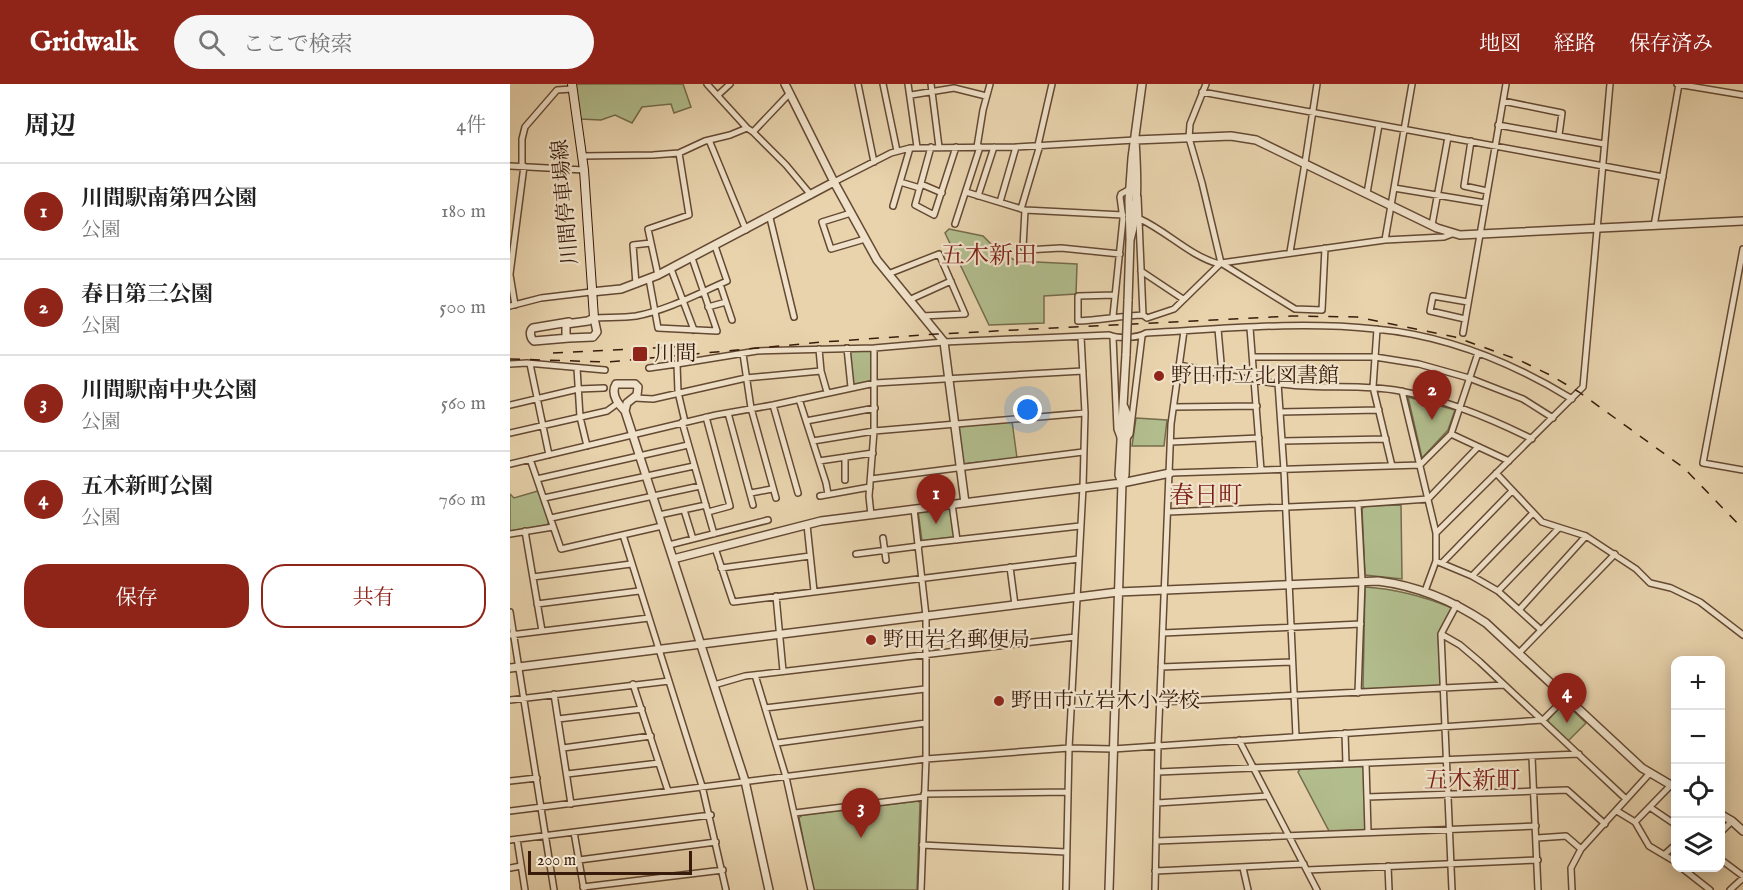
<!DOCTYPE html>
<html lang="ja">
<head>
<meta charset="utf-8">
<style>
  body { margin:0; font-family:"IM FELL English","Noto Serif JP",serif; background:#f6f6f6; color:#222 }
  .controls { position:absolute; right:18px; bottom:18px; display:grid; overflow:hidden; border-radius:12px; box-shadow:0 3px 15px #0003 }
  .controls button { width:54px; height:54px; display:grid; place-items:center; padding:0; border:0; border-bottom:2px solid #e0e0e0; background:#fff; color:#222; font:30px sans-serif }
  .scale { position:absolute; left:18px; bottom:15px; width:164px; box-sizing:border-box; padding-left:6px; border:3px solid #381b0a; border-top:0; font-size:16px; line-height:21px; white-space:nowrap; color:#381b0a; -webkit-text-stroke:4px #f0e2ca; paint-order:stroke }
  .you { position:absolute; left:518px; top:326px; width:21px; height:21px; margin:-15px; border:4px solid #fff; border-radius:50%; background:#1a73e8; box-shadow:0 0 0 9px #1a73e833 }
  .badge { display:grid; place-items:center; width:39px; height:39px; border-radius:50%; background:#8f2418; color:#fff; font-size:20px; font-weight:700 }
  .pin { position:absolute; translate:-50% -50px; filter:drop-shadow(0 2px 3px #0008) }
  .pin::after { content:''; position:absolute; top:32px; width:21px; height:18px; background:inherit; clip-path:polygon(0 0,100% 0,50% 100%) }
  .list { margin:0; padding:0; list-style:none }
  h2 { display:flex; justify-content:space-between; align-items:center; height:78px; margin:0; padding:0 24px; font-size:26px }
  h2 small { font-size:20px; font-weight:400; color:#767676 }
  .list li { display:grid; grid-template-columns:39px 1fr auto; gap:18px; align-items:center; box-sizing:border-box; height:96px; padding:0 24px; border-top:2px solid #e0e0e0 }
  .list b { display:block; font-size:22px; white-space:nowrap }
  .list p { margin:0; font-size:20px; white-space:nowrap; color:#767676 }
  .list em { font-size:20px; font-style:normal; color:#767676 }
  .actions { display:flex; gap:12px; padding:18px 24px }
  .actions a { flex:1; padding:14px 0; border:2px solid #8f2418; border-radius:24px; text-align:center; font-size:21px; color:#8f2418 }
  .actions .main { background:#8f2418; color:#fff }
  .icon { flex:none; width:33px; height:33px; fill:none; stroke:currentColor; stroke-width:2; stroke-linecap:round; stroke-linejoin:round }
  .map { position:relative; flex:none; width:1233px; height:806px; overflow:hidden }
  header { display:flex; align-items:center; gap:36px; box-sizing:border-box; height:84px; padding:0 30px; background:#8f2418; color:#fff }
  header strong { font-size:28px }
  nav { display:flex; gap:33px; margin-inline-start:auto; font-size:21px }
  .search { width:420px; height:54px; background:#f6f6f6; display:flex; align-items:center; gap:15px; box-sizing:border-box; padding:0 21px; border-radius:33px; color:#767676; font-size:22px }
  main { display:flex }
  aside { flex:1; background:#fff }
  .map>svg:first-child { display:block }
</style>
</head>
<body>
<header>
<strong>Gridwalk</strong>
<div class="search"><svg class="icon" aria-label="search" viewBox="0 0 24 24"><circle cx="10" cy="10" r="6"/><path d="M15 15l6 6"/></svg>ここで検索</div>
<nav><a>地図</a><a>経路</a><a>保存済み</a></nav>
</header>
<main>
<aside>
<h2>周辺<small>4件</small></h2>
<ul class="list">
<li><span class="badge">1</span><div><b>川間駅南第四公園</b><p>公園</p></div><em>180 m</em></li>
<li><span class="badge">2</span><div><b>春日第三公園</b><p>公園</p></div><em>500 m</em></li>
<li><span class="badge">3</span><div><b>川間駅南中央公園</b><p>公園</p></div><em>560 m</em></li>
<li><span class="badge">4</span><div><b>五木新町公園</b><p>公園</p></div><em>760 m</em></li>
</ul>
<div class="actions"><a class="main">保存</a><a>共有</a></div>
</aside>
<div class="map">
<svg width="1233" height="806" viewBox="0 0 1233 806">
  <rect width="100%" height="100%" fill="#e8d3ad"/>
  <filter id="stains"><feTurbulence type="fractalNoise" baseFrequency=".00333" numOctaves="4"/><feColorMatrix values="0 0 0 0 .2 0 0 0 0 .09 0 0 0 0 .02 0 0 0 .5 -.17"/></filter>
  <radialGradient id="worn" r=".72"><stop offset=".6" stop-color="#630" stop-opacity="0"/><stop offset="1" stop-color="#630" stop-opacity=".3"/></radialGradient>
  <!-- green -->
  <path fill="#b2bd8d" stroke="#756c4c" stroke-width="1.5" d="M66,0H173L181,23L164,29L161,20L132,23L122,39L105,31L91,36L70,35Z
    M439,145L473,152L486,165L506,177L567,180L566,210L534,212V239L479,241L435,149Z
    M338,266H362L363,297L342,301Z
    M898,313L945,326L938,346L912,374Z
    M626,334L657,336L654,362H622Z
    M502,337L507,374L452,380L448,342Z
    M28,407L39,437L37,441L0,447V410L4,414Z
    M891,421L892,495L855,491L852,425L855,422Z
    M441,423L444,453L412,457L408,427Z
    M855,503C886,505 913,512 942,524L928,551L931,599L928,602L855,605L853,603Z
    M1056,620L1076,639L1058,657L1039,639L1038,636L1052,621Z
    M854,682L856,746L819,747L788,688L790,685Z
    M408,717L410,719L407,806H303L289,734L292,731Z"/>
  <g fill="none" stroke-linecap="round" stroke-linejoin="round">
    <!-- minor casing -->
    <g stroke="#644933" stroke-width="8">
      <path id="minor" d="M197,0L237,44L243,48L276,81L301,111
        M348,0L364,78
        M373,0L387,67
        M398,0L407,63
        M421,0L429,63
        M696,0L680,40L679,54L692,99L711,179L785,225L812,226L815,164
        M1167,0L1233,11
        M692,8L1153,93
        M208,11L220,0
        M401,11L444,4L476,12
        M993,17L1052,29L1049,51
        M988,41L1094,60
        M243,48L279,10
        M199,56L236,146
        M961,57L954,102L977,107
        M528,61L542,0
        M421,63L405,121L424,131L446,63
        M467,63L473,26L480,0
        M72,72L143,71L169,69L195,57L220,51L237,44
        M795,79L807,0
        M0,82L74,86
        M12,82V55L15,43L47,6L62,5
        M324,98L381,69L400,64L506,63L625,56
        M390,98L410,104
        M411,100L432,109
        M884,104L975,119
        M456,108L515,126L613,131
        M857,109L869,41
        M468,112L484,63
        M628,113L633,231
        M490,118L506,63
        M383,122L400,64
        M511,125L530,61
        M515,126L513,163L516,166L551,164L610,170
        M341,129L312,138L321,165L355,155
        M260,134L284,233
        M630,135C658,148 680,172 709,180
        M445,140L470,63
        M922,141L938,53
        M1144,142L1169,0
        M875,156L902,0
        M1233,165L1193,379L1233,386
        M780,168L795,79
        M161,185L184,246
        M631,187L673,215
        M0,190L14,82
        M378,190L429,170L455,230L412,232
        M0,191L5,221
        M148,191L138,145L179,131L169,69
        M139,195L148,244L207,247L182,174
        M126,200L123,161L141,159
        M210,200L222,236
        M605,211L568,212V237C591,236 610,232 633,231L637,234L664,225L711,179L875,156L934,153L942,150
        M399,216L441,197
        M0,222L31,214L81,208
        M198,223L216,218
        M603,232L613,135L610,113L611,110L620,105
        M84,234C97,233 112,234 126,232C158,226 187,210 217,197L205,162
        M955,235L920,227L923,212L958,218
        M740,244L751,386
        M708,245L712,290
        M867,245L863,303L882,382
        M953,249L996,0
        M603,253L607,345L610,353
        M337,264L341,303
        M309,265L311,287L317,308
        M233,270L241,324L266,414
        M743,273H865L909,280L959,294L1013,315L1043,334
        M0,280L17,279L95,286
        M20,280L39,371
        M669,281C707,289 744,298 781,301C818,305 854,300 890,307C937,316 980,334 1022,355
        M67,284L70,333L77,362
        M139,284L167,280
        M768,299L774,386L786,652
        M892,307L926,449V477L915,507
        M125,314L143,315L236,294L311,287
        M289,315L316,399L318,410
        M0,321L68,305L94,304
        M263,321L288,409
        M664,323L747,322
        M770,328L869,326
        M218,329L243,421
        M196,333L220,422L198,428
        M296,337L365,324
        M172,338L204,450
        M175,338L168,308L167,280L247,267L364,264L434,258L599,251C609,255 628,254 636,249C712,245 789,237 865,245C935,251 1003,279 1062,315
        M0,349L97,327L108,319
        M941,350L999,377
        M617,354L620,350L632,252
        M303,357L364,347L575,329
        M772,357L876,355
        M661,358L749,354
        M335,373V396
        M20,375L51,465L152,442
        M309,377L363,369
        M0,380L206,331L263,321L365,299L573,287
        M660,389L910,381L941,350L968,269
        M986,389L1032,438L1076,452L1126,485L1140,499L1161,504L1190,518L1233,551
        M27,395L178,361
        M361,395L573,368
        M241,409L262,405
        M310,412L360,403
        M34,414L184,382
        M442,420L447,456
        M404,425L416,532V675L411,806
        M174,426L183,455
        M658,428L848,420L918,415L968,363
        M149,431L196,421
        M361,431L359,412L364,347V264
        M41,434L190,402
        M297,441L304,507
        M15,447L32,547
        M926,449L1073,303L1100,0
        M0,450L43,443
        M113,451L192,702L216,806
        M373,454L376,476
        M409,460L570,442
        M159,461L258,436
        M205,464L223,518L569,475
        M346,470L409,462
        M926,477L962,492L988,507L1031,546
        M932,479L1002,407
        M500,483L505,521
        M211,484L300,472
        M962,492L1023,429
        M23,493L121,480
        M988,507L1048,445
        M266,512L273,587
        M27,520L129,507
        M1009,526L1076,452
        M0,528L44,806
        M653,549L851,540
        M931,550L950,561L970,578L1116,715
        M0,551L139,534
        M1009,569L1105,470
        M651,583L782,578
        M245,591L276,693L301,806
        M123,600L158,707
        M204,601L235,592L565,553
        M848,609L852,497L848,420
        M44,610L61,720
        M0,616L159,597
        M650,618L994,601
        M255,624L415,605
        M48,635L132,625
        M835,649L836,680
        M729,656L807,806
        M267,659L416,639
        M53,664L141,652
        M1022,673L1028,806
        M856,680L858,748
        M648,688L1069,670
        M57,690L149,679
        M0,697L27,694
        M414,710L558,708
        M857,713L1057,706L1095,740
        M647,719L758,712
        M1141,724L1166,741
        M0,727L416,675L559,664L603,665L1033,636L1056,613
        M1107,727L1125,738L1139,762L1166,778
        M285,729L414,713
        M1125,738L1161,701
        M64,748L74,806
        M1210,749L1222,737
        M1027,754L1056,752L1071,765
        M7,755L15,806
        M0,756L201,731
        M646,757L1026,742
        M412,761L556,768
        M1155,770L1166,760
        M1210,775L1233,792
        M69,776L206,758
        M878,782L879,806
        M0,784L11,782
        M733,784L738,806
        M1172,784L1200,806
        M797,786L1028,776
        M645,787L794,780
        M73,803L213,786
        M556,806L559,664L573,403L575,329L571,253
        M645,806L648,661L661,340L674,247
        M942,806L931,550L947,520
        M1062,806L1061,784L1071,765L1140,689
        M1220,806L1233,794"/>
    </g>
    <!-- tertiary casing -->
    <g stroke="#644933" stroke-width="10">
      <path id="tertiary" d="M275,0L324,98L367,176L434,258L455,419
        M625,56L721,52L746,56L927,144L950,151L1233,137
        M620,154L619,116L622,74L632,0
        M81,208L111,205L148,191L324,98
        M618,217L620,156C629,126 627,88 625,56
        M84,234L87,248L83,253L59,254L56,252V240L78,237Z
        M59,238L23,244C19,247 20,254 24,257L59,254
        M115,327L117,319L127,311L128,303L125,300H106C100,310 108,320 115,327L235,697L259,806
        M612,399L609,391L616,270
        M163,475L311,437L612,399L660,389
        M0,584L608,508L868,497C908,502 942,516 976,539L1132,684L1166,704
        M1210,730L1222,737L1233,747
        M599,806L612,399L615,391L617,330L614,323"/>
    </g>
    <!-- secondary casing -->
    <g stroke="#381b0a" stroke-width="10">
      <path id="secondary" d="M62,0L74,86L84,234"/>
    </g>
    <!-- minor -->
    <use href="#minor" stroke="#f0e2ca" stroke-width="5"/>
    <!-- tertiary -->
    <use href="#tertiary" stroke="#f0e2ca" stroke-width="7"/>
    <!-- secondary -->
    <use href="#secondary" stroke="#f0e2ca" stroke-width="8"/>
    <!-- rail -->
    <path stroke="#381b0a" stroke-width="1.5" stroke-dasharray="10 10" stroke-linecap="butt" d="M43,269L181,262
      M0,275L98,278L313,258L427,250L782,232L847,233L945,253L1009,276L1040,291L1069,308L1174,384L1233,445"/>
    <!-- tertiary-bridge casing -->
    <g stroke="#644933" stroke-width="10" stroke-linecap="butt">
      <path id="tertiary-bridge" d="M616,270L618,217"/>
    </g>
    <!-- tertiary-bridge -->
    <use href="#tertiary-bridge" stroke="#f0e2ca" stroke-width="7"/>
  </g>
  <!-- markers -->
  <g fill="#8f2418" stroke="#f0e2ca" stroke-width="2">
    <rect x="122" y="262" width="16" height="16" rx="3"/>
    <circle cx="649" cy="292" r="6"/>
    <circle cx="361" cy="556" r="6"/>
    <circle cx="489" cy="617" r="6"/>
  </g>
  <g text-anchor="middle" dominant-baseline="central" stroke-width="4.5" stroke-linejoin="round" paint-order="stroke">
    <!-- street labels -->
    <g font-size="21" fill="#381b0a" stroke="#f0e2ca">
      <text transform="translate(56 118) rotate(-95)">川間停車場線</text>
    </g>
    <!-- poi labels -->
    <g font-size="21" fill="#381b0a" stroke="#f0e2ca" text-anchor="start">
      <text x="144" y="270">川間</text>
      <text x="661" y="292">野田市立北図書館</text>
      <text x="373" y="556">野田岩名郵便局</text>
      <text x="501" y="617">野田市立岩木小学校</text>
    </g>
    <!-- quarter labels -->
    <g font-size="24" fill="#7a1f14" stroke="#f0e2ca">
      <text x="479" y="172">五木新田</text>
      <text x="696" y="412">春日町</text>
      <text x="962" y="697">五木新町</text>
    </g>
  </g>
  <rect width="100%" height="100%" filter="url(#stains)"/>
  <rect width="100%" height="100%" fill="url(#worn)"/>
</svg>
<div class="controls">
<button>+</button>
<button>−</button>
<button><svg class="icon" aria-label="locate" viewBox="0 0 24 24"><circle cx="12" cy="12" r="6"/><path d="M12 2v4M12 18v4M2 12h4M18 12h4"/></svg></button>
<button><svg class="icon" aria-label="layers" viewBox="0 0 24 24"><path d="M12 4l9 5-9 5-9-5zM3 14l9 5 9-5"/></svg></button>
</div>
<div class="scale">200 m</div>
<div class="you"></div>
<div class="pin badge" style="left:426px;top:440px">1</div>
<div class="pin badge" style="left:922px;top:336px">2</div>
<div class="pin badge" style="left:351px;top:754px">3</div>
<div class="pin badge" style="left:1057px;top:639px">4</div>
</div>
</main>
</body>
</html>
